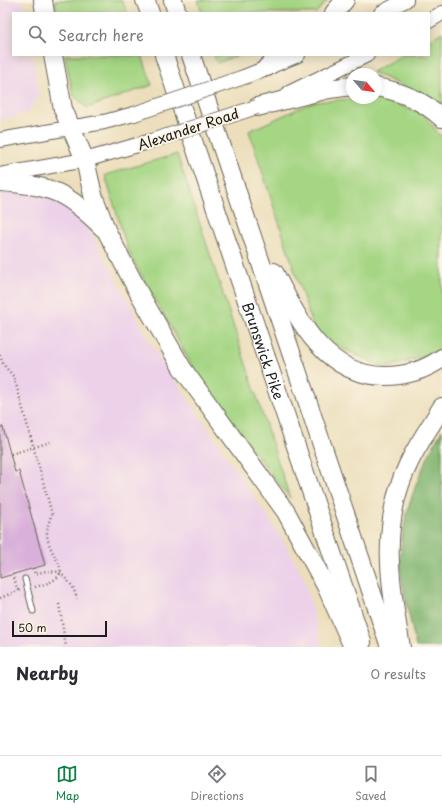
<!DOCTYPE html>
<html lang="en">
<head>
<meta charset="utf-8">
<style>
  body { margin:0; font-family:"Playpen Sans",sans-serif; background:#f7f7f7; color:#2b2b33 }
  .compass { position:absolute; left:346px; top:68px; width:36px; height:36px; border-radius:50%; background:#fff; box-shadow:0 2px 10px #0003; rotate:119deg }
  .scale { position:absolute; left:12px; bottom:10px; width:95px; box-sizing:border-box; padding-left:4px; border:2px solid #1c1c1c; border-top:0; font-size:11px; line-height:14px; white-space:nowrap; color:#1c1c1c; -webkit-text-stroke:3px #fcf5e5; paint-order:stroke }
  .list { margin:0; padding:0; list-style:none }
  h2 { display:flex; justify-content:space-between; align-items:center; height:52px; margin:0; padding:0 16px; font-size:17px }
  h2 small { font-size:13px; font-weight:400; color:#7c7c81 }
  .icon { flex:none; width:22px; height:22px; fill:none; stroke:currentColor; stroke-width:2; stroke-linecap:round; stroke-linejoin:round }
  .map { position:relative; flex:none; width:442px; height:647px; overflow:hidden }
  .search { position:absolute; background:#fff; box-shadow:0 2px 10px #0003; left:12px; right:12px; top:12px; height:44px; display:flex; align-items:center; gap:10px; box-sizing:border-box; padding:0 14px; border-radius:0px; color:#7c7c81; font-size:15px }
  .sheet { height:108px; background:#fff }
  nav { display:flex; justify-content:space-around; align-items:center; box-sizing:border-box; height:56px; border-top:1px solid #e1e1e2; background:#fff; font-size:11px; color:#7c7c81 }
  nav a { display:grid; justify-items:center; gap:2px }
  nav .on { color:#0b8043 }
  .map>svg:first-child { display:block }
</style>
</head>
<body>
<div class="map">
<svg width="442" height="647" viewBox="0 0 442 647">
  <rect width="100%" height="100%" fill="#fcf5e5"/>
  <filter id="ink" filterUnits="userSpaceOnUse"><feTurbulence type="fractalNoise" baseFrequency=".025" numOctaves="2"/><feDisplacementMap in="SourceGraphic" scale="8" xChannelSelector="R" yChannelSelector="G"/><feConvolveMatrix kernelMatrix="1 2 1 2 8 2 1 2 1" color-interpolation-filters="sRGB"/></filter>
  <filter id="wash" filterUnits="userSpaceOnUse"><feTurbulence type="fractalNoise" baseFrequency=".012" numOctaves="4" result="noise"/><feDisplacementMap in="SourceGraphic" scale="16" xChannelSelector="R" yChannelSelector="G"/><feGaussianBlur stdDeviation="0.9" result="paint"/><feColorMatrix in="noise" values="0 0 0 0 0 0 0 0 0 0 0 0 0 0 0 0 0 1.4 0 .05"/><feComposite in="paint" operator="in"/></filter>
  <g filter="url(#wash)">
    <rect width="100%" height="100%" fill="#ecdebb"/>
    <!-- built -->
    <path fill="#edd1e9" d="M0,0H23L25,13H13V55H33L39,94L28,113L0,120Z
      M21,192L48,198L69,209L89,229L153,347L283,540L304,577L322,647H0V194Z"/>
    <!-- green -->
    <path fill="#a6d684" stroke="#617950" d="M55,0H122L127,13H57Z
      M198,0H328L316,13H202Z
      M442,32V110L435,101L372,72L402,55H429V40Z
      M65,55H142L152,85L87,108L73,95Z
      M214,55H239L217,63Z
      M376,97L423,114L442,138V343L436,353L385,368L333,344L314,330L249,131L313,102Z
      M177,154L290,498L205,389L128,251L105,175Z"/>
    <!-- forest -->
    <path fill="#84b772" stroke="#506a47" d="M442,430V647H416C411,622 404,597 401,572C397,523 419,471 442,430Z"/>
    <g id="blocks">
      <!-- building -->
      <path fill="#d9b0da" d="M0,427H3L15,472L19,471L45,565L0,578Z"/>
    </g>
  </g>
  <g filter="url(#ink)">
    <use href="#blocks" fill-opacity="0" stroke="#656054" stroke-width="1"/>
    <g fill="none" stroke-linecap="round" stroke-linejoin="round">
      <!-- lane casing -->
      <g stroke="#656054" stroke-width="7">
        <path id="lane" d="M25,579L33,611"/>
      </g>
      <!-- secondary casing -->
      <g stroke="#656054" stroke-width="16">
        <path id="secondary" d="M381,13L406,0
          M429,21L442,13
          M244,77L298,55
          M289,93L367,55
          M0,140L104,122L134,114
          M0,175L85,160L148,142"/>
      </g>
      <!-- highway casing -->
      <g stroke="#656054" stroke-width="20">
        <g id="highway">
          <path d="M43,0L45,13"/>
          <path d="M145,0L150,13"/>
          <path d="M173,0L177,13"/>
          <path d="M334,13L345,0"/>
          <path d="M53,55L63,109L85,160L93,195L107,232L139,293L182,368L286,512L327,588L353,647"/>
          <path id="s1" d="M164,55L362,642"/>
          <path d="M191,55L390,647"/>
          <path d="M267,67L284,55"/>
          <path d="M376,87C402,92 422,100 442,118"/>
          <path d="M257,107L329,89L352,86"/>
          <path d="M0,182C51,185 67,192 103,228"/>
          <path d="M274,272C298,319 324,376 385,376C407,376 425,370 442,358"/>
          <path d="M401,647C390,587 380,525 407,467C416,446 430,427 442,407"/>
        </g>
      </g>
      <!-- path -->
      <path stroke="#656054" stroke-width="2.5" stroke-dasharray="1 3" stroke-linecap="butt" d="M0,355L3,364L14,377L52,514C49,521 47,527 47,535C50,562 82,575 35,587
        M11,454L51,442
        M33,568L35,574L46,571L60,572L73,587L77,599
        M13,574L18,592
        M0,598L20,590
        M59,604L66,647"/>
      <!-- lane -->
      <use href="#lane" stroke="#fff" stroke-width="5"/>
      <!-- secondary -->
      <use href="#secondary" stroke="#fff" stroke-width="14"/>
      <!-- highway -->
      <use href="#highway" stroke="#fff" stroke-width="18"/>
      <!-- secondary-bridge casing -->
      <g stroke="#656054" stroke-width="16" stroke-linecap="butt">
        <path id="secondary-bridge" d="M134,114L244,77
          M148,142L257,107"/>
      </g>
      <!-- secondary-bridge -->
      <use href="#secondary-bridge" stroke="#fff" stroke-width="14"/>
    </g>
  </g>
  <g text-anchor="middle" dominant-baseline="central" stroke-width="4" stroke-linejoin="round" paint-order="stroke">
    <!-- street labels -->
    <g font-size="14" fill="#1c1c1c" stroke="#fcf5e5">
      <text transform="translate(188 129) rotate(-18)">Alexander Road</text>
      <text stroke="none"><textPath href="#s1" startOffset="312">Brunswick Pike</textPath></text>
    </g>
  </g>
</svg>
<svg class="compass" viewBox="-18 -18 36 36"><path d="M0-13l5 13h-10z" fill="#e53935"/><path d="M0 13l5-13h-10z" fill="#7c7c81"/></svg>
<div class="scale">50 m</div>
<div class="search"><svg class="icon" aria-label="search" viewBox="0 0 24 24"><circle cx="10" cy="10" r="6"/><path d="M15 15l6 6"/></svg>Search here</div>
</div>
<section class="sheet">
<h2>Nearby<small>0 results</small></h2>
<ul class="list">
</ul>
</section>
<nav>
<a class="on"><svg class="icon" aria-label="map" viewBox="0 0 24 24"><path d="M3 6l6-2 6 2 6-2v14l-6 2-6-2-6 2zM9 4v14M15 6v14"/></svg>Map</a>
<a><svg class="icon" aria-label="directions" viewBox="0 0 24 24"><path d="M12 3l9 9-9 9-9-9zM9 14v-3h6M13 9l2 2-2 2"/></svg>Directions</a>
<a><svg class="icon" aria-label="saved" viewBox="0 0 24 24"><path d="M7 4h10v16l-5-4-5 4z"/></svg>Saved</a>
</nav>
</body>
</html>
